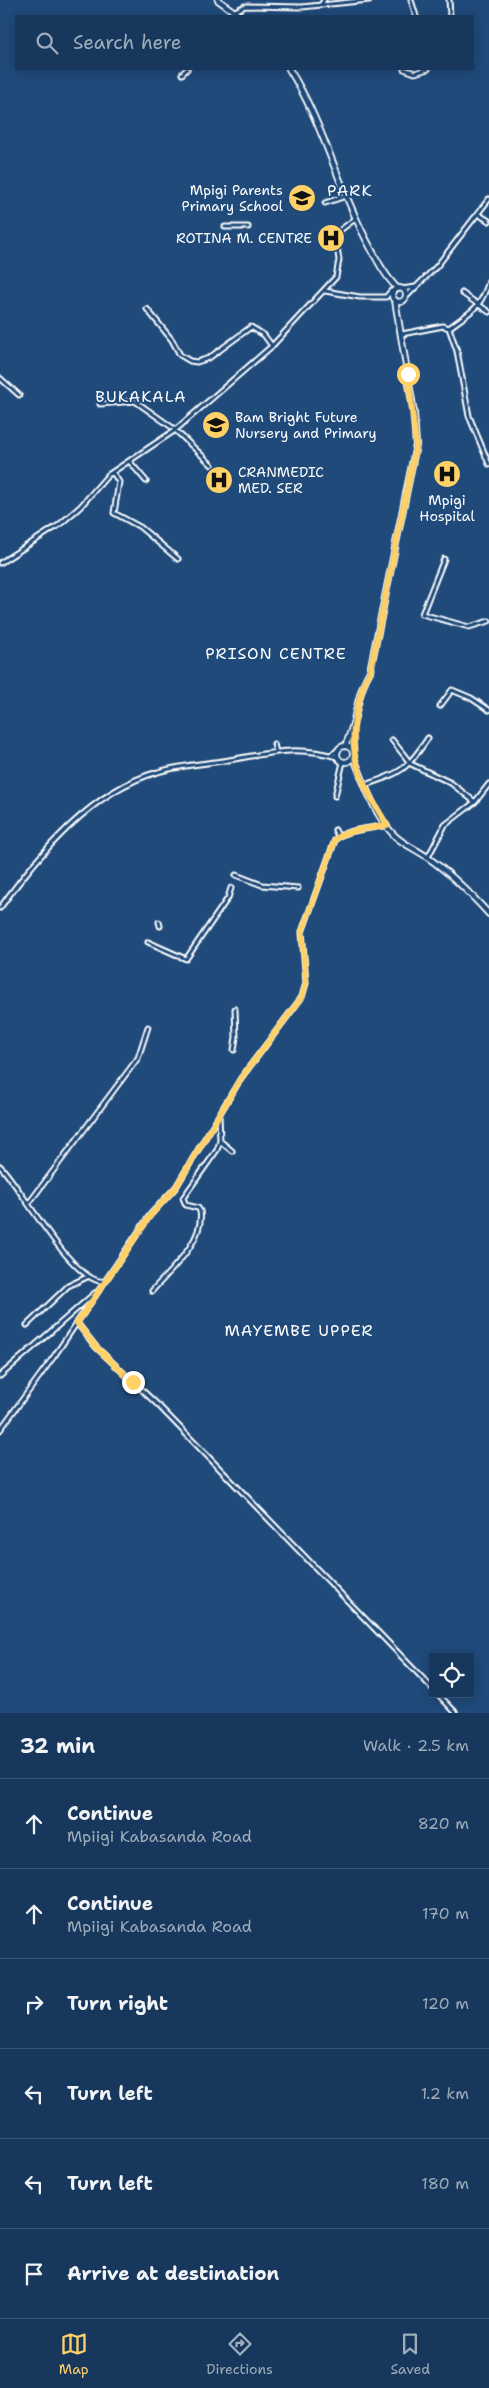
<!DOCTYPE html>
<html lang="en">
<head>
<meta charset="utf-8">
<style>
  body { margin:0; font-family:"Shantell Sans",sans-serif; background:#244365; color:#f1f3f6 }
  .controls { position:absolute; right:15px; bottom:15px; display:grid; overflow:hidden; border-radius:0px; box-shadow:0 2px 12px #0003 }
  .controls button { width:45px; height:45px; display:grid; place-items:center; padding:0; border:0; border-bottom:1px solid #365272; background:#17385c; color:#f1f3f6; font:25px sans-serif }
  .stop { position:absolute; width:15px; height:15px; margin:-11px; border:4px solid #ffd166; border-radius:50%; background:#fff }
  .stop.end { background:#ffd166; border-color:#fff; box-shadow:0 1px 5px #0008 }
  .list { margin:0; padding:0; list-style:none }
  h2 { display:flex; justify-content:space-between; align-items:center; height:65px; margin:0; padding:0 20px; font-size:21px }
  h2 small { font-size:16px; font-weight:400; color:#9eacbb }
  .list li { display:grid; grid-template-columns:32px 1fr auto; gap:15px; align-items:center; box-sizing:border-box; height:90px; padding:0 20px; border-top:1px solid #365272 }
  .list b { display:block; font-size:19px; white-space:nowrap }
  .list p { margin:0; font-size:16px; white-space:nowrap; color:#9eacbb }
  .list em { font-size:16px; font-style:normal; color:#9eacbb }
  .icon { flex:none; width:28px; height:28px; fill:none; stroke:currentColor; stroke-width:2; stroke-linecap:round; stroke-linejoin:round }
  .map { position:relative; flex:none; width:489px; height:1713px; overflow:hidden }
  .search { position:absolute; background:#17385c; box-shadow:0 2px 12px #0003; left:15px; right:15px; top:15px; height:55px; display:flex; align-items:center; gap:12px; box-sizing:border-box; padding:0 18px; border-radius:0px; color:#9eacbb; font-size:19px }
  .sheet { height:605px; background:#17385c }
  nav { display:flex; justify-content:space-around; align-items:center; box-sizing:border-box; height:70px; border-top:1px solid #365272; background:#17385c; font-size:14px; color:#9eacbb }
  nav a { display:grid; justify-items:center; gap:2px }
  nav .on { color:#ffd166 }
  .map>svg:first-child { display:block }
</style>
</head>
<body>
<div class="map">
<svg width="489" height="1713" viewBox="0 0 489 1713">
  <rect width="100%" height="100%" fill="#1f4a7a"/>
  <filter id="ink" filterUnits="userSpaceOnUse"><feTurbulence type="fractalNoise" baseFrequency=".02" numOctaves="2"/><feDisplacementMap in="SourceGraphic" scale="10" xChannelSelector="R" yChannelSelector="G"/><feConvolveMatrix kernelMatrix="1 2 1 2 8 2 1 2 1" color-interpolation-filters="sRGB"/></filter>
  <g filter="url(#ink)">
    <!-- built -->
    <path fill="#35567f" d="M452,465L457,468L456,481L439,480V468Z"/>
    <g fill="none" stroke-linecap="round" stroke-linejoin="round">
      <!-- street casing -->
      <g stroke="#fff" stroke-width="7">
        <path id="street" d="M411,0L416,16
          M449,0L450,16
          M321,5L324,0
          M235,11L245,6L302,7L369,0
          M404,69L415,73L428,69
          M182,74L187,69
          M325,203L346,196
          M478,214L489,221
          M225,227H248
          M401,289L416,287
          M325,291L360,297H386L391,291
          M462,293L489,312
          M406,297L437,266L489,199
          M147,309L172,340L180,355L190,361L197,362L209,358L251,327L264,335L272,346
          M449,328C472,310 480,310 489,281
          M402,334L443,326L449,328L457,351L469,416L489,464
          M0,378L19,395
          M100,404L135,401L173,428L212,465
          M130,462L146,481
          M113,473L119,482L114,513L140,527L178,559
          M444,559L422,614L469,627L489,621
          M0,563L59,525L80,507L108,475L174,431L272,346L336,277L339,260L335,234L355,219
          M440,706L452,690L471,698L489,710
          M392,740L411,764L451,783L475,802
          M274,744L276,752
          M330,755L337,751
          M365,785C402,772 406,771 428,738
          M335,796L343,762
          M335,830L338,836
          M428,857L445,825L475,802L489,784
          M236,875L262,885L298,888
          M0,908C38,855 92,790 158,772C181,765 205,764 229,760C270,753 296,745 337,757
          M159,922L160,926
          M148,942L186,959L228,898L231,888
          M234,1050L236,1037L235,1009
          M219,1115L220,1141L232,1151
          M0,1166C22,1188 75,1288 106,1281
          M29,1203L138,1058L148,1027
          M152,1291C170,1270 205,1241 200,1211L198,1208L186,1205L183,1198L217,1150L220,1141
          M77,1323L96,1347L159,1406L433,1689
          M27,1325L68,1286L87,1277
          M0,1376L95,1293
          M0,1430L55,1355L150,1215L176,1187L241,1078L302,997L306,983L302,932L335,840C344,829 372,829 386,825
          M438,1694L456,1713"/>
      </g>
      <!-- secondary casing -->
      <g stroke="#fff" stroke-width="8">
        <path id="secondary" d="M218,0L240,16
          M289,69C323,122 337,185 367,241C376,258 384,275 398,289
          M392 295a7 7 0 1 1 14 0a7 7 0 1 1-14 0Z
          M352,733L353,750
          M337 754a8 8 0 1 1 16 0a8 8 0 1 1-16 0Z
          M345,746C357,723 356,694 370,671L416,445L414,413L395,300
          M353,756C364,781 373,813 393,834C402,844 416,849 427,857C450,873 470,893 489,914"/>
      </g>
      <!-- street -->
      <use href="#street" stroke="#1f4a7a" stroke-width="3"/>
      <!-- secondary -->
      <use href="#secondary" stroke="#1f4a7a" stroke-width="4.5"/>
    </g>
  </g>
  <g fill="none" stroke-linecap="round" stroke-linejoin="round" filter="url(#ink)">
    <!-- route -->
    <path stroke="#ffd166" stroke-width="6" d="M133,1382L96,1347L77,1323L150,1216L176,1187L241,1078L302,997L306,983L302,932L335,840C344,829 372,829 387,825C361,782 345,755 358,705C361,693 363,682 370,672L416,445L408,374"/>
  </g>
  <!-- icons -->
  <defs>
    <g id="school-disc" transform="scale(1.4375)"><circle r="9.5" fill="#ffd166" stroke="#1f4a7a"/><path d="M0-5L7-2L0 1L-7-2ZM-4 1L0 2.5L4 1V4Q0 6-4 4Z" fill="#111"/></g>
    <g id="hospital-disc" transform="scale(1.4375)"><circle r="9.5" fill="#ffd166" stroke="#1f4a7a"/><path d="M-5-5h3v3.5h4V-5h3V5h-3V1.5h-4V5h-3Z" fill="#111"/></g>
  </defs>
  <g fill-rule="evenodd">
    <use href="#school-disc" x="302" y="198"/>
    <use href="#hospital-disc" x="331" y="238"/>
    <use href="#school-disc" x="216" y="425"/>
    <use href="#hospital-disc" x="447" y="474"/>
    <use href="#hospital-disc" x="219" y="480"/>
  </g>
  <g text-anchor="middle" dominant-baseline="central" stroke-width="4" stroke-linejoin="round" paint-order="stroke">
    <!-- poi labels -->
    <g font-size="14" fill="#fff" stroke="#1f4a7a" text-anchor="end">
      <text x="283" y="190">Mpigi Parents<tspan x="283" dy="16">Primary School</tspan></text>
      <text x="312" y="238">ROTINA M. CENTRE</text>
      <text x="235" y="417" text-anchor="start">Bam Bright Future<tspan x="235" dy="16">Nursery and Primary</tspan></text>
      <text x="238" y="472" text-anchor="start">CRANMEDIC<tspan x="238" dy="16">MED. SER</tspan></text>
      <text x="447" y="500" text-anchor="middle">Mpigi<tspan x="447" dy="16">Hospital</tspan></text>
    </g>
    <!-- quarter labels -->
    <g font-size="16" letter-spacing="1" fill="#fff" stroke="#1f4a7a">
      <text x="350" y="190">PARK</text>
      <text x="141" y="396">BUKAKALA</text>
      <text x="276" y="653">PRISON CENTRE</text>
      <text x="299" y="1330">MAYEMBE UPPER</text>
    </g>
  </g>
</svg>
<div class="controls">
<button><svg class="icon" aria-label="locate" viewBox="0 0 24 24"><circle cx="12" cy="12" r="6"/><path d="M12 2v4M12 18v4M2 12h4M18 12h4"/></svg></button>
</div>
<div class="stop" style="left:408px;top:374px"></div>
<div class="stop end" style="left:133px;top:1382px"></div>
<div class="search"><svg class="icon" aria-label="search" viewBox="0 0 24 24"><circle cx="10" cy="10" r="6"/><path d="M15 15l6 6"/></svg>Search here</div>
</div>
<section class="sheet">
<h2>32 min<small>Walk · 2.5 km</small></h2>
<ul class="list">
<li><svg class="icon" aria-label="ahead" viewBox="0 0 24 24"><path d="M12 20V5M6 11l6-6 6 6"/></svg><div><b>Continue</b><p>Mpiigi Kabasanda Road</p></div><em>820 m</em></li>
<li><svg class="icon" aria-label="ahead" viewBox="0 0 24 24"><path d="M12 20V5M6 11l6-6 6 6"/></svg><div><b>Continue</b><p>Mpiigi Kabasanda Road</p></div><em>170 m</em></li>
<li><svg class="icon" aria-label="right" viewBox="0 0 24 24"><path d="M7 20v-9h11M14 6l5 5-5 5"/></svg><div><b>Turn right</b></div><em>120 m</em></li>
<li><svg class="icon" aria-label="left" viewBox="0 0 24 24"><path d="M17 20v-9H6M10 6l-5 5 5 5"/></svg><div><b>Turn left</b></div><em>1.2 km</em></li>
<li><svg class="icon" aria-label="left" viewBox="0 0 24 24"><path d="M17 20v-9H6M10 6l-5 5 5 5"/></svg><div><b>Turn left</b></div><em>180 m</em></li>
<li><svg class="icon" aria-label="arrive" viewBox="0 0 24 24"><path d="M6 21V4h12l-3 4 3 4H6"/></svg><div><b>Arrive at destination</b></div></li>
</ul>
</section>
<nav>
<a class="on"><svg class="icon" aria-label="map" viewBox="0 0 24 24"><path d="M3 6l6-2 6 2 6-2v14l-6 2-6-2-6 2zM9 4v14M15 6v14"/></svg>Map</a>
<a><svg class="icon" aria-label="directions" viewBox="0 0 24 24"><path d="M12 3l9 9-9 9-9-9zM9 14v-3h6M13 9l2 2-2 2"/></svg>Directions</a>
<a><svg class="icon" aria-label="saved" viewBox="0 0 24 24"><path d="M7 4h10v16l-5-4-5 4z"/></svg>Saved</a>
</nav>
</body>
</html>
